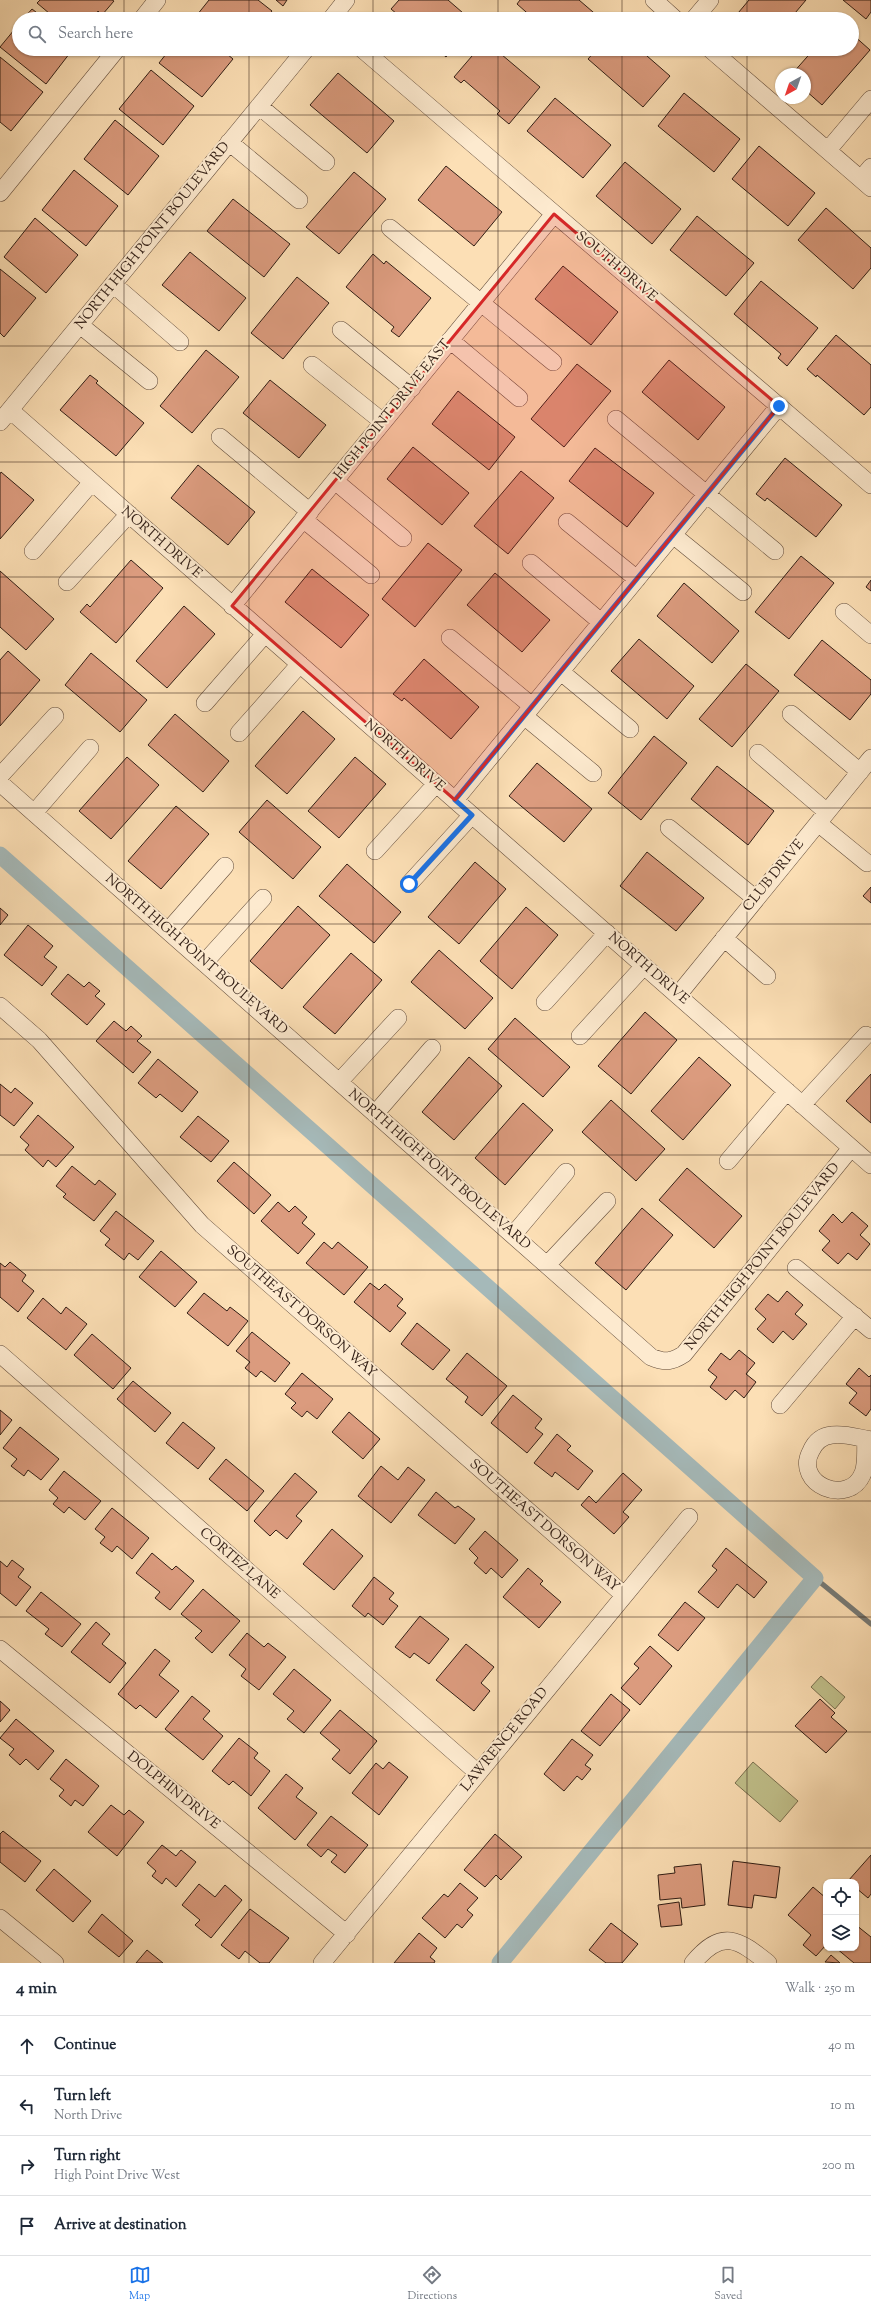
<!DOCTYPE html>
<html lang="en">
<head>
<meta charset="utf-8">
<style>
  body { margin:0; font-family:"Sorts Mill Goudy",serif; background:#f6f6f7; color:#1f2937 }
  .controls { position:absolute; right:12px; bottom:12px; display:grid; overflow:hidden; border-radius:8px; box-shadow:0 1px 3px #0004 }
  .controls button { width:36px; height:36px; display:grid; place-items:center; padding:0; border:0; border-bottom:1px solid #e0e1e3; background:#fff; color:#1f2937; font:20px sans-serif }
  .compass { position:absolute; left:775px; top:68px; width:36px; height:36px; border-radius:50%; background:#fff; box-shadow:0 1px 3px #0004; rotate:220deg }
  .stop { position:absolute; width:12px; height:12px; margin:-9px; border:3px solid #1a73e8; border-radius:50%; background:#fff }
  .stop.end { background:#1a73e8; border-color:#fff; box-shadow:0 1px 4px #0008 }
  .list { margin:0; padding:0; list-style:none }
  h2 { display:flex; justify-content:space-between; align-items:center; height:52px; margin:0; padding:0 16px; font-size:17px }
  h2 small { font-size:13px; font-weight:400; color:#747a83 }
  .list li { display:grid; grid-template-columns:26px 1fr auto; gap:12px; align-items:center; box-sizing:border-box; height:60px; padding:0 16px; border-top:1px solid #e0e1e3 }
  .list b { display:block; font-size:15px; white-space:nowrap }
  .list p { margin:0; font-size:13px; white-space:nowrap; color:#747a83 }
  .list em { font-size:13px; font-style:normal; color:#747a83 }
  .icon { flex:none; width:22px; height:22px; fill:none; stroke:currentColor; stroke-width:2; stroke-linecap:round; stroke-linejoin:round }
  .map { position:relative; flex:none; width:871px; height:1963px; overflow:hidden }
  .search { position:absolute; background:#fff; box-shadow:0 1px 3px #0004; left:12px; right:12px; top:12px; height:44px; display:flex; align-items:center; gap:10px; box-sizing:border-box; padding:0 14px; border-radius:22px; color:#747a83; font-size:15px }
  .sheet { height:292px; background:#fff }
  nav { display:flex; justify-content:space-around; align-items:center; box-sizing:border-box; height:56px; border-top:1px solid #e0e1e3; background:#fff; font-size:11px; color:#747a83 }
  nav a { display:grid; justify-items:center; gap:2px }
  nav .on { color:#1a73e8 }
  .map>svg:first-child { display:block }
</style>
</head>
<body>
<div class="map">
<svg width="871" height="1963" viewBox="0 0 871 1963">
  <rect width="100%" height="100%" fill="#fcdfb5"/>
  <filter id="stains"><feTurbulence type="fractalNoise" baseFrequency=".005" numOctaves="4"/><feColorMatrix values="0 0 0 0 .2 0 0 0 0 .09 0 0 0 0 .02 0 0 0 .5 -.17"/></filter>
  <radialGradient id="worn" r=".72"><stop offset=".6" stop-color="#630" stop-opacity="0"/><stop offset="1" stop-color="#630" stop-opacity=".3"/></radialGradient>
  <!-- green -->
  <path fill="#c1c18c" stroke="#797050" d="M821,1676L845,1697L835,1709L811,1687Z
    M753,1762L798,1801L780,1822L735,1783Z"/>
  <g fill="none" stroke-linecap="round" stroke-linejoin="round">
    <!-- stream -->
    <path stroke="#777b77" stroke-width="5" d="M815,1578L871,1624"/>
    <!-- canal -->
    <path stroke="#a5b9b9" stroke-width="17" d="M0,855L815,1578L500,1963"/>
  </g>
  <!-- building -->
  <path fill="#db9b7e" stroke="#311e15" d="M40,0H112L114,1L102,15L98,11L92,19H56L37,3Z
    M209,0H258L272,11L265,19H202L197,15Z
    M276,0H287L283,6Z
    M399,0H448L470,19H403L391,9Z
    M520,0H579L600,18L534,19L517,4Z
    M749,0H806L790,19H733Z
    M843,0H871V12L866,19Z
    M32,9L45,19H23Z
    M19,24V49H73L46,84L0,47Z
    M852,34L870,50L822,105L805,90V74H792L814,49H852Z
    M170,49H221L233,59L202,97L159,63Z
    M437,49H453L446,57Z
    M478,49H495L540,87L509,124L497,114L500,111L464,80L461,83L454,77Z
    M597,49H639L670,76L643,107L588,59Z
    M0,57L43,92L11,131L0,122Z
    M151,70L194,106L163,145L119,109Z
    M338,73L394,121L367,153L310,105Z
    M684,93L740,139L714,172L658,126Z
    M555,98L611,145L583,178L527,131Z
    M115,120L159,156L128,195L84,159Z
    M759,146L815,193L788,226L732,179Z
    M625,162L681,209L652,244L596,196Z
    M446,166L502,212L474,246L418,200Z
    M74,170L118,206L86,246L42,210Z
    M354,172L386,199L339,254L306,227Z
    M233,199L290,244L264,277L207,231Z
    M826,208L871,248V268L853,289L798,240Z
    M697,216L754,263L726,296L670,250Z
    M35,218L78,255L46,293L4,257Z
    M190,252L246,298L219,331L162,285Z
    M373,254L384,264L386,261L431,298L399,337L391,331L394,327L346,287Z
    M563,266L618,312L591,345L535,299Z
    M0,269L36,298L4,337L0,333Z
    M297,277L329,303L283,359L251,333Z
    M761,281L818,328L787,366L778,358L781,354L734,314Z
    M836,335L871,365V407L864,415L817,375L816,377L807,369Z
    M206,350L239,377L192,433L160,406Z
    M669,360L725,407L698,440L642,392Z
    M577,364L611,391L564,447L531,419Z
    M90,375L98,381L96,383L144,423L116,456L60,410Z
    M270,380L326,425L299,458L243,413Z
    M458,391L515,437L489,470L432,424Z
    M413,447L469,493L442,525L387,479Z
    M595,448L654,493L627,527L569,481Z
    M785,458L842,505L816,537L767,498L765,501L756,494Z
    M198,465L255,512L228,545L171,498Z
    M521,471L554,498L508,554L474,526Z
    M1,472L34,500L0,539V474Z
    M428,543L462,570L415,627L382,599Z
    M801,556L834,583L789,639L755,612Z
    M131,560L163,588L116,643L80,612L87,604L90,607Z
    M312,569L369,615L341,648L285,602Z
    M0,571L54,619L26,650L0,627Z
    M495,573L550,620L522,652L467,605Z
    M871,580V591L866,587Z
    M684,583L739,631L712,663L657,616Z
    M184,606L215,634L167,688L136,661Z
    M639,639L694,686L667,719L611,671Z
    M822,640L871,680V694L850,720L794,675Z
    M8,651L40,680L0,726V660Z
    M91,653L147,700L120,732L65,685Z
    M424,659L479,707L451,739L404,698L402,701L393,694Z
    M746,664L779,691L732,747L699,719Z
    M303,711L335,739L287,794L255,766Z
    M175,714L229,761L203,792L148,745Z
    M654,736L687,763L641,820L608,793Z
    M127,757L159,785L111,839L79,811Z
    M355,757L386,784L339,838L308,811Z
    M537,763L592,809L564,842L509,796Z
    M717,766L774,811L748,845L691,799Z
    M267,800L321,847L293,879L239,832Z
    M176,806L209,834L161,889L128,861Z
    M647,852L704,898L676,931L620,886Z
    M475,862L506,889L459,944L428,917Z
    M347,864L401,912L374,943L319,896Z
    M871,887V903L863,896Z
    M298,906L330,935L282,989L250,961Z
    M526,907L558,935L512,989L480,961Z
    M0,908L8,915L0,925Z
    M28,925L53,946L44,957L57,967L42,986L4,955Z
    M439,950L493,998L465,1029L411,982Z
    M351,953L382,980L335,1034L303,1007Z
    M68,974L84,987L89,982L100,991L95,996L105,1004L87,1025L51,994Z
    M645,1012L677,1040L631,1094L598,1066Z
    M515,1018L570,1067L543,1097L488,1049Z
    M114,1021L126,1031L131,1026L142,1036L137,1041L151,1052L133,1073L96,1041Z
    M469,1057L502,1086L454,1140L422,1112Z
    M699,1057L731,1085L683,1140L651,1111Z
    M158,1059L198,1092L182,1112L160,1094L156,1098L138,1083Z
    M871,1074V1123L846,1101Z
    M0,1084L11,1093L15,1088L33,1103L14,1126L0,1115Z
    M611,1100L665,1149L636,1181L582,1132Z
    M523,1103L553,1130L505,1185L475,1158Z
    M38,1115L74,1147L56,1167L48,1160L43,1167L25,1150L29,1145L20,1137Z
    M198,1116L229,1141L211,1162L180,1137Z
    M234,1162L271,1195L254,1214L217,1181Z
    M72,1166L95,1185L99,1180L116,1194L94,1221L63,1197L66,1194L56,1186Z
    M687,1168L742,1216L714,1248L659,1200Z
    M278,1202L289,1212L295,1206L307,1217L302,1223L315,1234L298,1254L261,1221Z
    M642,1208L673,1235L626,1290L595,1263Z
    M116,1211L154,1241L138,1260L129,1253L124,1260L105,1245L110,1239L100,1231Z
    M852,1212L868,1226L860,1235L870,1244L857,1260L848,1253L838,1264L822,1250L830,1241L819,1231L833,1214L842,1223Z
    M324,1242L332,1249L338,1242L368,1267L344,1295L306,1263Z
    M161,1251L197,1282L175,1307L139,1277Z
    M10,1262L26,1275L22,1281L34,1291L18,1312L0,1297V1263L5,1267Z
    M370,1283L379,1290L385,1284L403,1299L397,1306L406,1313L390,1332L354,1302Z
    M787,1291L803,1305L795,1314L807,1324L793,1340L783,1331L773,1343L757,1329L766,1319L755,1309L768,1294L778,1302Z
    M204,1293L227,1311L230,1307L248,1321L228,1346L187,1313Z
    M43,1298L61,1314L66,1307L87,1324L66,1350L27,1318Z
    M417,1323L450,1350L433,1370L401,1344Z
    M252,1332L290,1363L275,1382L261,1371L256,1377L245,1368L250,1362L236,1351Z
    M92,1334L131,1368L113,1389L74,1355Z
    M739,1350L755,1363L746,1374L756,1382L744,1398L735,1390L726,1400L710,1387L717,1377L708,1370L721,1353L730,1360Z
    M467,1353L507,1386L482,1416L465,1402L468,1397L446,1379Z
    M859,1368L869,1377L871,1375V1409L866,1416L849,1403L857,1393L846,1384Z
    M302,1373L333,1399L317,1419L307,1411L302,1417L291,1408L296,1403L285,1394Z
    M133,1381L171,1413L155,1432L117,1399Z
    M513,1395L542,1419L535,1428L543,1434L527,1453L491,1423Z
    M0,1410L12,1420L0,1435Z
    M349,1412L380,1439L363,1459L332,1432Z
    M183,1422L215,1448L198,1469L166,1443Z
    M20,1427L59,1459L41,1480L28,1470L24,1476L11,1466L17,1459L3,1448Z
    M557,1434L571,1446L567,1450L593,1471L578,1490L555,1472L552,1477L534,1463Z
    M226,1459L264,1491L247,1511L209,1479Z
    M381,1466L398,1480L408,1467L425,1480L391,1523L358,1496Z
    M64,1471L101,1501L85,1520L69,1507L64,1513L53,1504L58,1498L49,1490Z
    M295,1473L317,1492L296,1516L302,1521L287,1539L276,1530L270,1536L254,1521Z
    M623,1473L642,1490L623,1512L629,1517L614,1534L581,1505L589,1496L596,1503Z
    M436,1492L455,1508L458,1506L475,1519L455,1544L418,1515Z
    M112,1508L149,1538L132,1559L117,1546L112,1552L100,1543L105,1537L95,1529Z
    M332,1529L363,1556L334,1590L303,1564Z
    M485,1531L518,1560L502,1578L491,1568L486,1574L474,1563L478,1558L469,1549Z
    M726,1548L767,1582L754,1598L737,1584L718,1608L698,1592L717,1570L712,1566Z
    M152,1553L172,1570L176,1566L194,1581L170,1610L155,1598L160,1592L136,1573Z
    M12,1560L24,1569L18,1577L31,1587L16,1606L0,1593V1561L7,1567Z
    M528,1568L543,1581L540,1584L561,1602L539,1628L503,1597Z
    M374,1577L394,1593L389,1599L398,1606L383,1625L368,1613L365,1617L352,1606Z
    M203,1589L240,1621L212,1653L195,1638L202,1631L181,1614Z
    M41,1592L81,1624L62,1647L45,1634L49,1629L26,1611Z
    M685,1602L705,1618L678,1651L658,1635Z
    M420,1616L449,1639L429,1664L414,1653L410,1658L395,1647Z
    M96,1622L110,1634L102,1644L126,1663L110,1683L71,1652Z
    M247,1633L264,1647L268,1643L286,1657L259,1690L241,1676L246,1669L229,1655Z
    M466,1644L494,1667L481,1683L490,1691L474,1711L436,1680Z
    M650,1646L672,1666L640,1705L621,1688L639,1668L634,1664Z
    M155,1649L170,1661L159,1675L179,1691L156,1718L140,1705L136,1709L118,1694Z
    M294,1669L331,1700L304,1733L287,1719L294,1711L273,1694Z
    M611,1694L630,1710L600,1746L581,1731Z
    M192,1696L210,1711L203,1719L223,1736L203,1760L165,1729Z
    M820,1699L835,1713L831,1717L847,1731L826,1753L795,1726Z
    M0,1701L10,1710L0,1722Z
    M340,1710L377,1741L350,1774L332,1759L340,1750L320,1733Z
    M16,1719L54,1751L38,1770L26,1759L20,1765L9,1755L14,1749L0,1738Z
    M239,1738L258,1753L254,1758L270,1771L251,1796L233,1781L229,1785L212,1771Z
    M572,1739L593,1755L585,1765L591,1769L582,1780L577,1776L564,1791L544,1774Z
    M66,1759L99,1786L83,1806L75,1800L71,1806L59,1796L64,1790L50,1779Z
    M389,1762L408,1777L379,1815L352,1793L376,1763L383,1769Z
    M286,1774L303,1788L296,1797L317,1813L295,1840L258,1808Z
    M111,1805L124,1815L129,1810L144,1822L117,1856L88,1832Z
    M331,1816L368,1845L345,1873L331,1862L337,1855L328,1849L321,1857L307,1845Z
    M3,1831L41,1861L25,1882L0,1862V1834Z
    M495,1834L522,1857L501,1880L496,1875L485,1887L464,1870Z
    M162,1845L176,1856L181,1850L196,1862L176,1887L166,1878L162,1884L152,1876L156,1871L147,1863Z
    M871,1855V1894L868,1898L856,1888V1882L848,1881Z
    M733,1861L780,1867L776,1898L754,1895L752,1908L728,1905Z
    M701,1864L705,1905L682,1908L681,1898L660,1900L658,1875L675,1873L674,1867Z
    M54,1869L91,1901L73,1922L36,1890Z
    M460,1883L478,1898L467,1910L473,1915L462,1928L457,1924L445,1938L422,1918L444,1894L448,1897Z
    M199,1884L215,1897L225,1885L242,1900L211,1938L195,1925L200,1920L182,1905Z
    M813,1887L826,1898V1945L816,1956L803,1945L811,1935L788,1915Z
    M679,1902L682,1925L661,1927L658,1905Z
    M250,1909L289,1938L269,1963H260L245,1951L239,1959L221,1945Z
    M102,1914L133,1941L119,1957L88,1932Z
    M611,1923L638,1944L622,1963H606L589,1950Z
    M856,1925L871,1937V1963H854L836,1948H856Z
    M419,1933L437,1948L430,1957L435,1961L434,1963H394Z
    M147,1950L163,1963H136Z
    M831,1955L840,1963L825,1962Z"/>
  <g fill="none" stroke-linecap="round" stroke-linejoin="round">
    <!-- minor casing -->
    <g stroke="#644e3d" stroke-width="18">
      <path id="minor" d="M654,0L675,19
        M142,19L157,0
        M331,19L346,0
        M694,19L710,0
        M362,49L871,485
        M710,49L871,188
        M259,106L326,162
        M229,142L299,200
        M828,150L871,99
        M861,179L871,167
        M0,193L117,49
        M390,228L553,362
        M113,284L180,342
        M80,325L149,381
        M341,330L412,388
        M450,340L519,398
        M312,365L383,422
        M10,410L871,1165
        M616,419L775,551
        M0,422L306,49
        M220,437L310,512
        M335,481L403,538
        M303,519L371,575
        M567,522L637,579
        M673,535L743,592
        M33,551L92,482
        M531,563L601,622
        M67,582L129,514
        M232,606L554,214
        M844,612L871,635
        M450,638L532,706
        M561,672L630,729
        M205,703L265,634
        M791,714L860,772
        M524,716L593,773
        M239,733L300,664
        M758,753L827,812
        M0,776L55,716
        M0,783L651,1357C665,1363 672,1362 684,1354L851,1148
        M455,800L779,406
        M34,813L90,748
        M818,823L867,863
        M669,828L756,899
        M375,851L436,784
        M409,884L472,815
        M168,931L225,866
        M724,938L767,976
        M204,963L263,898
        M678,995L871,758
        M545,1002L607,933
        M0,1006L39,1040L202,1225L624,1595
        M580,1036L644,966
        M339,1082L398,1018
        M802,1105L866,1035
        M375,1114L432,1048
        M728,1161L787,1091
        M513,1235L566,1172
        M547,1265L607,1201
        M796,1268L871,1330
        M0,1354L478,1773
        M780,1405L855,1316
        M866,1439C865,1450 867,1463 863,1473C849,1508 793,1484 811,1451C815,1442 822,1436 832,1435C844,1433 859,1438 871,1440
        M0,1649L347,1934
        M0,1918L55,1963
        M322,1963L689,1517
        M693,1963C722,1928 738,1939 768,1963"/>
    </g>
    <!-- minor -->
    <use href="#minor" stroke="#fdeacf" stroke-width="17"/>
  </g>
  <g fill="none" stroke-linecap="round" stroke-linejoin="round">
    <!-- route -->
    <path stroke="#1a73e8" stroke-width="5" d="M409,884L472,815L455,800L779,406"/>
  </g>
  <!-- marked area -->
  <path fill="#d62828" fill-opacity="0.2" stroke="#d62828" stroke-width="3" stroke-linejoin="round" d="M554,214L779,406L455,800L232,606Z"/>
  <!-- grid -->
  <path fill="none" stroke="#311e15" stroke-width="1" stroke-opacity="0.55" d="M124,0V19M249,0V19M373,0V19M498,0V19M622,0V19M747,0V19M124,49V1963M249,49V1963M373,49V1963M498,49V1963M622,49V1963M747,49V1963M0,115H871M0,231H871M0,346H871M0,462H871M0,577H871M0,693H871M0,808H871M0,924H871M0,1039H871M0,1155H871M0,1270H871M0,1386H871M0,1501H871M0,1617H871M0,1732H871M0,1848H871"/>
  <g text-anchor="middle" dominant-baseline="central" stroke-width="4" stroke-linejoin="round" paint-order="stroke">
    <!-- street labels -->
    <g font-size="14" fill="#311e15" stroke="#fdeacf">
      <text transform="translate(153 236) rotate(-51)">NORTH HIGH POINT BOULEVARD</text>
      <text transform="translate(616 267) rotate(40)">SOUTH DRIVE</text>
      <text transform="translate(393 410) rotate(-51)">HIGH POINT DRIVE EAST</text>
      <text transform="translate(161 543) rotate(41)">NORTH DRIVE</text>
      <text transform="translate(404 756) rotate(41)">NORTH DRIVE</text>
      <text transform="translate(774 876) rotate(-51)">CLUB DRIVE</text>
      <text transform="translate(196 955) rotate(41)">NORTH HIGH POINT BOULEVARD</text>
      <text transform="translate(648 969) rotate(41)">NORTH DRIVE</text>
      <text transform="translate(439 1170) rotate(41)">NORTH HIGH POINT BOULEVARD</text>
      <text transform="translate(763 1257) rotate(-51)">NORTH HIGH POINT BOULEVARD</text>
      <text transform="translate(301 1312) rotate(41)">SOUTHEAST DORSON WAY</text>
      <text transform="translate(544 1526) rotate(41)">SOUTHEAST DORSON WAY</text>
      <text transform="translate(239 1564) rotate(41)">CORTEZ LANE</text>
      <text transform="translate(505 1740) rotate(-51)">LAWRENCE ROAD</text>
      <text transform="translate(173 1791) rotate(39)">DOLPHIN DRIVE</text>
    </g>
  </g>
  <rect width="100%" height="100%" filter="url(#stains)"/>
  <rect width="100%" height="100%" fill="url(#worn)"/>
</svg>
<div class="controls">
<button><svg class="icon" aria-label="locate" viewBox="0 0 24 24"><circle cx="12" cy="12" r="6"/><path d="M12 2v4M12 18v4M2 12h4M18 12h4"/></svg></button>
<button><svg class="icon" aria-label="layers" viewBox="0 0 24 24"><path d="M12 4l9 5-9 5-9-5zM3 14l9 5 9-5"/></svg></button>
</div>
<svg class="compass" viewBox="-18 -18 36 36"><path d="M0-13l5 13h-10z" fill="#e53935"/><path d="M0 13l5-13h-10z" fill="#747a83"/></svg>
<div class="stop" style="left:409px;top:884px"></div>
<div class="stop end" style="left:779px;top:406px"></div>
<div class="search"><svg class="icon" aria-label="search" viewBox="0 0 24 24"><circle cx="10" cy="10" r="6"/><path d="M15 15l6 6"/></svg>Search here</div>
</div>
<section class="sheet">
<h2>4 min<small>Walk · 250 m</small></h2>
<ul class="list">
<li><svg class="icon" aria-label="ahead" viewBox="0 0 24 24"><path d="M12 20V5M6 11l6-6 6 6"/></svg><div><b>Continue</b></div><em>40 m</em></li>
<li><svg class="icon" aria-label="left" viewBox="0 0 24 24"><path d="M17 20v-9H6M10 6l-5 5 5 5"/></svg><div><b>Turn left</b><p>North Drive</p></div><em>10 m</em></li>
<li><svg class="icon" aria-label="right" viewBox="0 0 24 24"><path d="M7 20v-9h11M14 6l5 5-5 5"/></svg><div><b>Turn right</b><p>High Point Drive West</p></div><em>200 m</em></li>
<li><svg class="icon" aria-label="arrive" viewBox="0 0 24 24"><path d="M6 21V4h12l-3 4 3 4H6"/></svg><div><b>Arrive at destination</b></div></li>
</ul>
</section>
<nav>
<a class="on"><svg class="icon" aria-label="map" viewBox="0 0 24 24"><path d="M3 6l6-2 6 2 6-2v14l-6 2-6-2-6 2zM9 4v14M15 6v14"/></svg>Map</a>
<a><svg class="icon" aria-label="directions" viewBox="0 0 24 24"><path d="M12 3l9 9-9 9-9-9zM9 14v-3h6M13 9l2 2-2 2"/></svg>Directions</a>
<a><svg class="icon" aria-label="saved" viewBox="0 0 24 24"><path d="M7 4h10v16l-5-4-5 4z"/></svg>Saved</a>
</nav>
</body>
</html>
